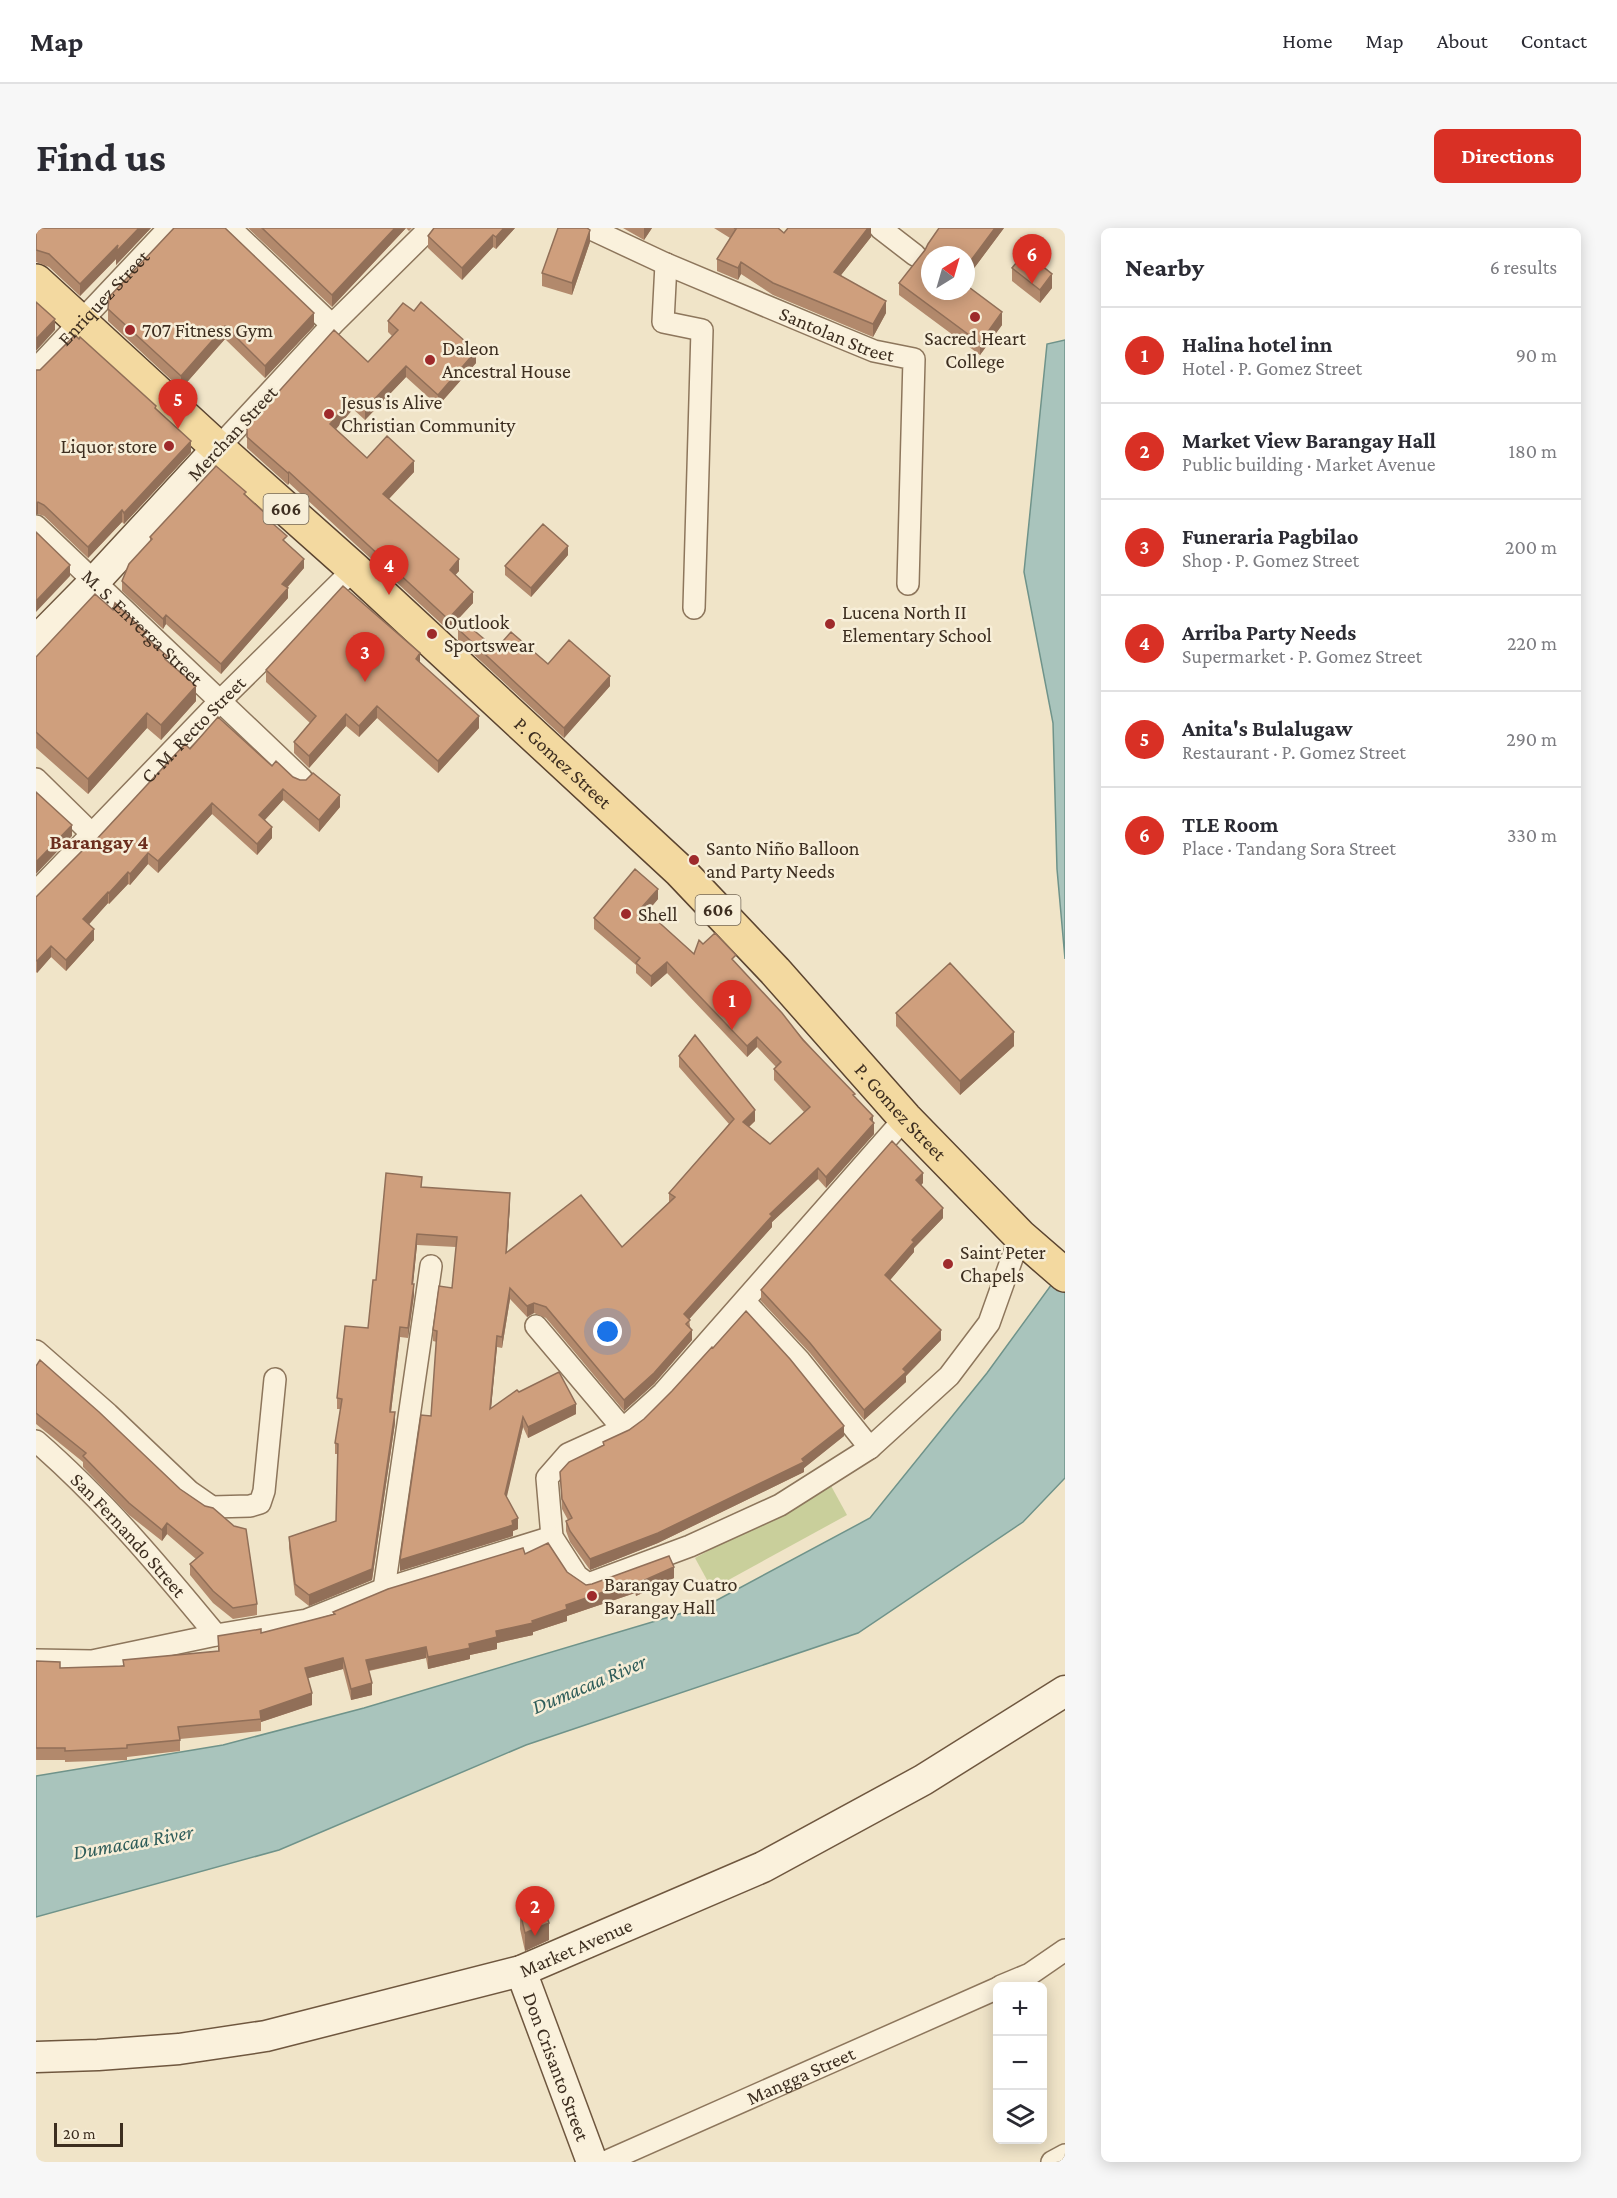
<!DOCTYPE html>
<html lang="en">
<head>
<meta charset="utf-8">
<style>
  body { margin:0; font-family:"Crimson Pro",serif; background:#f7f7f7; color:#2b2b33 }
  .controls { position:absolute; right:18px; bottom:18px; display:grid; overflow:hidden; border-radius:9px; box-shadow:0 3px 15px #0003 }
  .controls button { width:54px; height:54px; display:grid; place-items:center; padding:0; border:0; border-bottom:2px solid #e1e1e2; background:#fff; color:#2b2b33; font:30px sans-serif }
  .compass { position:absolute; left:885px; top:18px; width:54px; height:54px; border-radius:50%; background:#fff; box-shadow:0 3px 15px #0003; rotate:37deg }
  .scale { position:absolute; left:18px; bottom:15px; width:69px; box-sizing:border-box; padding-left:6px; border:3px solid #3d2e20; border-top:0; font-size:16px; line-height:21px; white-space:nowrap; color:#3d2e20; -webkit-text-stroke:4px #f7eed8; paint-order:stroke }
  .you { position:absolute; left:572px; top:1104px; width:21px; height:21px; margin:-15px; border:4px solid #fff; border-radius:50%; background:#1a73e8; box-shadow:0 0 0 9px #1a73e833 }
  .badge { display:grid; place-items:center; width:39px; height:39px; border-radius:50%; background:#d93025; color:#fff; font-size:20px; font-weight:700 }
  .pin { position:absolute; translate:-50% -50px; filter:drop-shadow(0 2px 3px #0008) }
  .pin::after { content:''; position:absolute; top:32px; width:21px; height:18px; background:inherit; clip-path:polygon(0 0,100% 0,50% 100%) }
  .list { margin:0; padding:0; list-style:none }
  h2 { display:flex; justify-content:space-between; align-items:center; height:78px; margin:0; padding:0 24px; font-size:26px }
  h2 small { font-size:20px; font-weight:400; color:#7c7c81 }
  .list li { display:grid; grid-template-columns:39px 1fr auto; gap:18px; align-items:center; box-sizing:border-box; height:96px; padding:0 24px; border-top:2px solid #e1e1e2 }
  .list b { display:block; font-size:22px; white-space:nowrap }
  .list p { margin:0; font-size:20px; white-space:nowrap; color:#7c7c81 }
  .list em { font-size:20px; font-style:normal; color:#7c7c81 }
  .icon { flex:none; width:33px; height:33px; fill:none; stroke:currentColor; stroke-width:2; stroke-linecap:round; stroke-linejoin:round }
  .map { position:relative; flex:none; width:1029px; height:1934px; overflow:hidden; border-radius:9px }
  header { display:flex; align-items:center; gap:36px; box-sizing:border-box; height:84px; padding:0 30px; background:#fff; border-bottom:2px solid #e1e1e2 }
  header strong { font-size:28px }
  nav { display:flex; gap:33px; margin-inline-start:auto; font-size:21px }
  .intro { display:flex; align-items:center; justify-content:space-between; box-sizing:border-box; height:144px; padding:0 36px }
  h1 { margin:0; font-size:42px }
  .button { padding:15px 27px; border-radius:9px; background:#d93025; color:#fff; font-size:21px; font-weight:700 }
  main { display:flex; gap:36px; padding:0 36px }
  aside { flex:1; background:#fff; border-radius:9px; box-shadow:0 3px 15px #0003 }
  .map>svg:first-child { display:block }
</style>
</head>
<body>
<header>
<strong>Map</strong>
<nav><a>Home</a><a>Map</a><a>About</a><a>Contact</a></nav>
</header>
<div class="intro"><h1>Find us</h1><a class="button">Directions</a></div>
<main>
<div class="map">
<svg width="1029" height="1934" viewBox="0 0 1029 1934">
  <rect width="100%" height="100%" fill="#f0e4c8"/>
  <!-- green -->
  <path fill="#c9cf9b" d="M794,1256L811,1287L676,1361L659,1330Z"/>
  <!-- water -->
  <path fill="#a9c4bc" stroke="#6f938a" stroke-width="1.5" d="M1029,112V731L1021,641L1017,495L988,344L1011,116Z
    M1029,1038V1250L987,1294L822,1405L490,1517L243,1622L0,1689V1548L187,1517L328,1480L670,1378L834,1290L951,1145Z"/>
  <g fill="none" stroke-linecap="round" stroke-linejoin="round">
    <!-- street casing -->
    <g stroke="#8d765c" stroke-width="24">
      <g id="street">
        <path d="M194,0L296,97"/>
        <path id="s1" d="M553,0L630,36L804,109L838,123L878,131L872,356"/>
        <path d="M844,0L879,27"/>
        <path d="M630,36L627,94L666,102L658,380"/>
        <path id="s2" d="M0,141L133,0"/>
        <path d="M182,220L296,97L394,0"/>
        <path id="s3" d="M0,298L266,551"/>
        <path d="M0,551L56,606"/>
        <path id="s4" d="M0,664L183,474L318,341"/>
        <path d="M869,890L627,1165L587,1201L532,1226L511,1250L516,1309L541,1348L552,1356L654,1318L744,1277L834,1220L913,1148L953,1095L984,1008"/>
        <path d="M709,1074L764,1133L834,1220"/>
        <path d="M500,1098L587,1201"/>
        <path d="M0,1123L72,1186L153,1263L176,1279L214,1278L224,1275L228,1263L239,1151"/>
        <path id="s5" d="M0,1213C67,1271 124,1339 180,1407"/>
        <path d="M348,1361L395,1038"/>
        <path d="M0,1432L56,1433L180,1407L271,1392L348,1361L516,1309"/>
        <path d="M965,1758L994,1746L1029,1722"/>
        <path id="s6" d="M569,1934L962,1760"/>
        <path d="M1016,1934L1029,1927"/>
      </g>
    </g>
    <!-- secondary casing -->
    <g stroke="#6f573f" stroke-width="33">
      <g id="secondary">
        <path d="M0,413L58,354L182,220"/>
        <path id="s7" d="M485,1743L556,1934"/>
        <path id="s8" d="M0,1829L62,1827L143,1821L230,1808L485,1743L727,1639L887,1552L1029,1463"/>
      </g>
    </g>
    <!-- primary casing -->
    <g stroke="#5b4430" stroke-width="36">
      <g id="primary">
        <path id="s9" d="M0,53L182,220L318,341L644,643L739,743L869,890L984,1008L1029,1047"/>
      </g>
    </g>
    <!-- street -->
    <use href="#street" stroke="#faf1dc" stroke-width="21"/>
    <!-- secondary -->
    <use href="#secondary" stroke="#faf1dc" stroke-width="30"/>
    <!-- primary -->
    <use href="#primary" stroke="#f3d9a0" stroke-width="33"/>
  </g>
  <!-- wall -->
  <path fill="#b2896c" d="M0,0H115L80,37V31L44,68L13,39L0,34Z
    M212,0H376L373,3L370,0L296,79Z
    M398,0H479L460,21L457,19L426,52L392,20V8Z
    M587,0H616L608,12Z
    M678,0H742L748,5L835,0V9L805,47L850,85L837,109L737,67L705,46L702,52L681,43V31L694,10Z
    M968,0L930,51V27H894L966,97L944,127L863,67V55L889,22Z
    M554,14L536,67L506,58V45Z
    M976,40L1016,60L1004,75L976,53Z
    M72,81L278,98L229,150L189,111L145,161L72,93Z
    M352,93L440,135L402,178L370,149L329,192L317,181L300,201L331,230L378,244L353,271L423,343L419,347L437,375L412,402L253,255L252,257L211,220V199L332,134L356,108L352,104Z
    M0,142L120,181L155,224L88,296L86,294L52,330L8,288L2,286Z
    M210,268L230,290L251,316L268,340L251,360L252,370L185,446L130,396L127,401L86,363V353L114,313V309Z
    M532,327L495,369L469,347V338Z
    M77,382L110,410L131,432L160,473L125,512L111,500L52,566L0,520V429Z
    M422,401L460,421L512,436L574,458L528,510L422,412Z
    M384,435L443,500L402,545L341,490L323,509L310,498L273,540L258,525V514L274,495L230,454V442Z
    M154,521L236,538L257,549L304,579L283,604L247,572L229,592L236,610L221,627L176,586L122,645L112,636L94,657L92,656L73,676L72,675L53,696L58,712L30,743L15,729L1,745L0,744V669Z
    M622,671L611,684L658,726L667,716L700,735L819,869L837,894L838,906L790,960L782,951L736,994V999L653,1091L656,1112L618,1156L588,1183L510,1090L498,1085L491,1089L474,1071L466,1120L461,1119L455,1180L483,1164L540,1186L492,1210L487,1199L470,1269L482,1301L477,1303V1308L364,1343L395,1188L401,1114L397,1113V1102L416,1060L420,1019L381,1017L377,1056L378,1067L372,1110L364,1109L355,1184L359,1195L336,1352L273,1378L259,1367L253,1320V1309L300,1293L302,1226H299V1215L305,1181H301V1170L332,1100L340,1052L386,960L474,976L471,1024L586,1019L633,974V965L693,896L643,839V828L719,893L713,899L734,916L768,884L738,852V841L740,839L721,819L711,829L631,745L615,759L600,745V737L558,701V690Z
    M860,785L978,818L924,867L860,798Z
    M887,955L885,957L907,990L878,1020V1024L854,1052L905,1112L870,1148V1154L828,1192L774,1125L725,1073V1062Z
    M0,1138L221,1376V1387L197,1391L177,1375L154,1347V1336L160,1331L131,1306L126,1313L93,1287L47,1239V1234L0,1196Z
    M808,1208L768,1240V1244L622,1315L554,1342L534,1314L530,1303V1293L532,1292L526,1281L524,1244L567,1217V1214Z
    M489,1326L531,1344L550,1357L638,1350L600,1368L599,1365L531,1388V1393L497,1404V1407L461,1415V1421L434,1427V1431L392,1441L390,1430L333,1443L336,1467L315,1472L307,1441L272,1450L276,1477L225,1494V1503L144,1511V1523L91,1529V1532L29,1534V1532H0V1433L24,1440L87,1438V1432L182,1423V1408L225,1405L276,1392L297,1386V1384Z
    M484,1684L513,1712L489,1723L484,1701Z"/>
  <!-- shaded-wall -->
  <path fill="#916f58" d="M103,0H115L80,37V31L44,68V56L82,17Z
    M359,0H370L296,79V67Z
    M468,0H479L460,21V9Z
    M608,0H616L608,12Z
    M832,0H835V9L798,56V44Z
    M959,0H968L930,51V39Z
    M554,2V14L536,67V55Z
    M457,7V19L426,52V40Z
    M705,34V46L702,52V40Z
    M1016,46V60L1004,75V62Z
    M850,73V85L837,109V96Z
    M966,84V97L944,127V115Z
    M278,85V98L229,150V138Z
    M19,91V102L0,123V111Z
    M189,98V111L145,161V148Z
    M440,123V135L402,178V167Z
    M370,138V149L329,192V181Z
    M317,170V181L294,208V196Z
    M155,213V224L88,296V285Z
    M378,233V244L347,277V266Z
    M253,244V255L252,257V245Z
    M2,274V286H0V275Z
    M86,282V294L52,330V319Z
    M532,318V327L495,369V360Z
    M268,331V340L246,365V356Z
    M423,331V343L414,353V342Z
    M34,337V348L0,384V373Z
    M252,360V370L185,446V436Z
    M437,364V375L412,402V391Z
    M130,387V396L127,401V391Z
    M384,425V437L380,431Z
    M574,448V458L528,510V500Z
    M160,458V473L125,512V497Z
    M341,478V490L323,509V498Z
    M111,485V500L52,566V551Z
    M310,486V498L273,540V528Z
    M443,488V500L402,545V533Z
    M247,561V572L223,598V587Z
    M304,567V579L283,604V592Z
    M176,575V586L122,645V633Z
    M36,597V608L0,646V634Z
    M236,599V610L221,627V616Z
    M112,625V636L94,657V646Z
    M92,644V656L73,676V665Z
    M622,661V671L606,690V679Z
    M72,664V675L47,703V691Z
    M58,701V712L30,743V732Z
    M15,718V729L1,745V733Z
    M631,734V745L615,759V748Z
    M978,804V818L924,867V853Z
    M721,809V819L711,829V818Z
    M719,882V893L707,904V894Z
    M837,888V896L838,895V906L790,960V949Z
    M782,940V951L736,994V999L648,1097V1086L734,986Z
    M887,945V955L880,963V952Z
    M474,965V976L470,1036V1025Z
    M907,980V990L878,1020V1024L849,1058V1047L876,1012Z
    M381,1006V1017L376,1066V1056Z
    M378,1056V1067L372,1110V1100Z
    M474,1060V1071L466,1120V1109Z
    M498,1075V1085L491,1089V1078Z
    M364,1099V1109L354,1192V1181Z
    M656,1102V1112L618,1156L588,1183V1172Z
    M905,1102V1112L870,1148V1154L828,1192V1182Z
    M461,1108V1119L454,1191V1181Z
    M540,1176V1186L492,1210V1199Z
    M359,1184V1195L336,1352L273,1378V1367Z
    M487,1189V1199L469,1277V1266Z
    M808,1198V1208L768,1240V1244L622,1315L554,1342V1331L766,1231Z
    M482,1290V1301L477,1303V1308L364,1343V1332L476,1293Z
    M131,1295V1306L126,1313V1302Z
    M638,1339V1350L600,1368V1356Z
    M599,1353V1365L531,1388V1393L497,1404V1407L461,1415V1421L434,1427V1431L392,1441V1429L460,1403L496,1393L530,1377Z
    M390,1419V1430L330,1443V1432Z
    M307,1430V1441L269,1451V1440Z
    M336,1455V1467L315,1472V1461Z
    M276,1465V1477L225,1494L224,1483Z
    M513,1695V1712L489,1723V1705Z"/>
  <!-- building -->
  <path fill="#cf9f7d" stroke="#916f58" stroke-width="1.5" d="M0,0H103L80,24L82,17L44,56L13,26L0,22Z
    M138,0H189L278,85L229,138L189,98L145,148L72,81L73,69Z
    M226,0H359L296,67Z
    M398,0H468L460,9L457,7L426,40L392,8Z
    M522,0H551L554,2L536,55L506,45Z
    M698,0H742L748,5L752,0H832L798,44L850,73L837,96L737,55L705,34L702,40L681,31L700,1Z
    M903,0H959L930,39V27H894V63H930V57L966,84L944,115L863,55L889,22L892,16Z
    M989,24L1016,46L1004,62L976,40Z
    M0,74L19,91L0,111Z
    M385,74L440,123L402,167L370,138L329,181L317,170L294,196L331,230L351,208L378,233L347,266L423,331L414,342L437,364L412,391L253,244L252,245L211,209V199L298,102L332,134L362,102L352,93L367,75L378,83Z
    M39,107L43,111L44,109L120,178L119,180L155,213L88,285L86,282L52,319L8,277L2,274L0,275V142H4Z
    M180,238L210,264L208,266L230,286L228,288L251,308L247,312L268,331L246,356L252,360L185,436L130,387L127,391L86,353L93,336L116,311L114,309Z
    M507,296L532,318L495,360L469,338Z
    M0,304L34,337L0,373Z
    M307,358L384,425L380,431L443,488L402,533L341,478L323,498L310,486L273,528L258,514L280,488L230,442Z
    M59,366L77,382L79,375L110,405L107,407L131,428L129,431L160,458L125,497L111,485L52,551L0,504V429Z
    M428,394L460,421L475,404L512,436L533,412L574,448L528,500L422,401Z
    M182,489L236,538L240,533L257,549L264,552H270L277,545L304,567L283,592L247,561L223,587L236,599L221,616L176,575L122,633L112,625L94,646L92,644L73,665L72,664L47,691L58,701L30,732L15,718L1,733L0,732V669L56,613L58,614L149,516L154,521Z
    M0,564L36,597L0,634Z
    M599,641L622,661L606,679L658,726L663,712L667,716L679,705L700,727L696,731L746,785L767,812L819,866L817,867L837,888L834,891L838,895L790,949L782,940L734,986L736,988L648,1086L654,1092L650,1096L656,1102L618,1145L588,1172L510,1079L498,1075L491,1078L474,1060L466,1109L461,1108L454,1181L481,1162L483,1164L523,1144L540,1176L492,1199L487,1189L469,1266L482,1290L476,1293L477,1297L364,1332L385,1187L395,1188L401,1103L397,1102L403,1058L416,1060L421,1009L381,1006L376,1056H378L372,1100L364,1099L354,1181V1184H359L336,1341L273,1367L259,1356L253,1309L300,1293L302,1216L299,1215L306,1171L301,1170L309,1098L332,1100L337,1052H340L350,945L386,949L385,959L474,965L470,1025L545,967L586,1019L639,969L633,965L698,891L643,828L659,807L719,882L707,894L734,916L774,879L738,841L745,834L721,809L711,818L631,734L615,748L600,735L604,730L558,690Z
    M914,735L978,804L924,853L860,785Z
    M856,913L887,945L880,952L907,980L876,1012L878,1014L849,1047L905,1102L867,1141L870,1144L828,1182L774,1115L725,1062Z
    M710,1083L754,1131L808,1198L766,1231L768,1234L622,1305L554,1331L534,1303L530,1293L536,1290L526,1271L524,1244L533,1234L568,1217L567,1214L593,1202L608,1191L636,1163L676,1119L677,1120Z
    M4,1132L63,1184L144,1261L169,1278L177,1280L198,1298L210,1301L221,1376L197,1380L177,1363L154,1336L167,1325L131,1295L126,1302L93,1275L47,1228L50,1225L0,1185V1138Z
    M512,1315L531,1344L550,1357L556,1356L633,1328L638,1339L600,1356L599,1353L530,1377L531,1381L496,1393L497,1395L460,1403L461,1409L433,1416L434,1420L392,1429L390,1419L330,1432L336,1455L315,1461L307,1430L269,1440L276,1465L224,1483L225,1491L142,1499L144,1512L91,1517V1520L29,1523V1520H0V1433L24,1434V1440L88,1438L87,1432L183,1423L182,1408L225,1401V1405L276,1392L299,1386L297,1384L352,1361L487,1320L489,1326Z
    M508,1680L513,1695L489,1705L484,1684Z"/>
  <!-- markers -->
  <g fill="#9e2a2b" stroke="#f7eed8" stroke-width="2">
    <circle cx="939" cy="89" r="6"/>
    <circle cx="94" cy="102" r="6"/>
    <circle cx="394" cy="132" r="6"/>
    <circle cx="293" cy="186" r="6"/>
    <circle cx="133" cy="218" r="6"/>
    <circle cx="794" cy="396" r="6"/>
    <circle cx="396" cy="406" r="6"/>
    <circle cx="658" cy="632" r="6"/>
    <circle cx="590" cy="686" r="6"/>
    <circle cx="912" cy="1036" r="6"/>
    <circle cx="556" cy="1368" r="6"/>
  </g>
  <g text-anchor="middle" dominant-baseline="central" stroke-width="5" stroke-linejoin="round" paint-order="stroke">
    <!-- shield labels -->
    <g fill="#f7eed8" stroke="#756857" stroke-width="1.5">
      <rect x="227.5" y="266" width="45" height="30" rx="4.5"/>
      <rect x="659.5" y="667" width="45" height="30" rx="4.5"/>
    </g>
    <g font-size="18" font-weight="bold" fill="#3d2e20">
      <text x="250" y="281">606</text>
      <text x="682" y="682">606</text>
    </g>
    <!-- street labels -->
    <g font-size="20" fill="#3d2e20" stroke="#f7eed8">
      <text stroke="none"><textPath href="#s2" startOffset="98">Enriquez Street</textPath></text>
      <text stroke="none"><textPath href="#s1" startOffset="270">Santolan Street</textPath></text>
      <text transform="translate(196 205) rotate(-47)">Merchan Street</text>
      <text stroke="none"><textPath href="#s3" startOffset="147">M. S. Enverga Street</textPath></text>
      <text stroke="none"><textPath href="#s4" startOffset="226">C. M. Recto Street</textPath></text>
      <text stroke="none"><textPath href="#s9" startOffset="714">P. Gomez Street</textPath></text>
      <text stroke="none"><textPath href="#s9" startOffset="1200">P. Gomez Street</textPath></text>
      <text stroke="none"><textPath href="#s5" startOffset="132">San Fernando Street</textPath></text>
      <text stroke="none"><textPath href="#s8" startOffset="554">Market Avenue</textPath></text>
      <text stroke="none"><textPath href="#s7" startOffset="102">Don Crisanto Street</textPath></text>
      <text stroke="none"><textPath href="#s6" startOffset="214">Mangga Street</textPath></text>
    </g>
    <!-- poi labels -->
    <g font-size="20" fill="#3d2e20" stroke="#f7eed8" text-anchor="start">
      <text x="106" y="102">707 Fitness Gym</text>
      <text x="939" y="110" text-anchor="middle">Sacred Heart<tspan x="939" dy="23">College</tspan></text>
      <text x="406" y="120">Daleon<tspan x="406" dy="23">Ancestral House</tspan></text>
      <text x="305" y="174">Jesus is Alive<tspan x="305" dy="23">Christian Community</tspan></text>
      <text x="121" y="218" text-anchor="end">Liquor store</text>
      <text x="806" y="384">Lucena North II<tspan x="806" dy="23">Elementary School</tspan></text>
      <text x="408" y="394">Outlook<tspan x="408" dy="23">Sportswear</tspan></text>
      <text x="670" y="620">Santo Niño Balloon<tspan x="670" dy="23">and Party Needs</tspan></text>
      <text x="602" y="686">Shell</text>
      <text x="924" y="1024">Saint Peter<tspan x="924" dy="23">Chapels</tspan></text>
      <text x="568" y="1356">Barangay Cuatro<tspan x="568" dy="23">Barangay Hall</tspan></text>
    </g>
    <!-- neighbourhood labels -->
    <g font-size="21" font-weight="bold" fill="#6b2e1e" stroke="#f7eed8">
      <text x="63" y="614">Barangay 4</text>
    </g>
    <!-- water labels -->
    <g font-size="21" font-style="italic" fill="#2f5d5a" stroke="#f7eed8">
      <text transform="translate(553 1456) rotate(-23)">Dumacaa River</text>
      <text transform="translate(97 1614) rotate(-10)">Dumacaa River</text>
    </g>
  </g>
</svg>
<div class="controls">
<button>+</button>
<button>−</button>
<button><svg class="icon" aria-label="layers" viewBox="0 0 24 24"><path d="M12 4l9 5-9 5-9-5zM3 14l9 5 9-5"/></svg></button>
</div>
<svg class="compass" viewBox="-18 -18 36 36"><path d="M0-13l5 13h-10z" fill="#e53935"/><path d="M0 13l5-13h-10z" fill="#7c7c81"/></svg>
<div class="scale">20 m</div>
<div class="you"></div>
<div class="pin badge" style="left:696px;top:802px">1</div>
<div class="pin badge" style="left:499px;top:1708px">2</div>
<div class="pin badge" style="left:329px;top:454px">3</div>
<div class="pin badge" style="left:353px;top:367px">4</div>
<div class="pin badge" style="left:142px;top:201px">5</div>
<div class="pin badge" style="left:996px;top:56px">6</div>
</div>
<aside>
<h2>Nearby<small>6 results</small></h2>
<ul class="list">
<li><span class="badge">1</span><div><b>Halina hotel inn</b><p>Hotel · P. Gomez Street</p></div><em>90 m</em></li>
<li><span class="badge">2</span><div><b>Market View Barangay Hall</b><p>Public building · Market Avenue</p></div><em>180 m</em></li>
<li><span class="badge">3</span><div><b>Funeraria Pagbilao</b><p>Shop · P. Gomez Street</p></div><em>200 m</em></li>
<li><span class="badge">4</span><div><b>Arriba Party Needs</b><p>Supermarket · P. Gomez Street</p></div><em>220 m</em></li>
<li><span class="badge">5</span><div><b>Anita's Bulalugaw</b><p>Restaurant · P. Gomez Street</p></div><em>290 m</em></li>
<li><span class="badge">6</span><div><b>TLE Room</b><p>Place · Tandang Sora Street</p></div><em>330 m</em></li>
</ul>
</aside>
</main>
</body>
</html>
